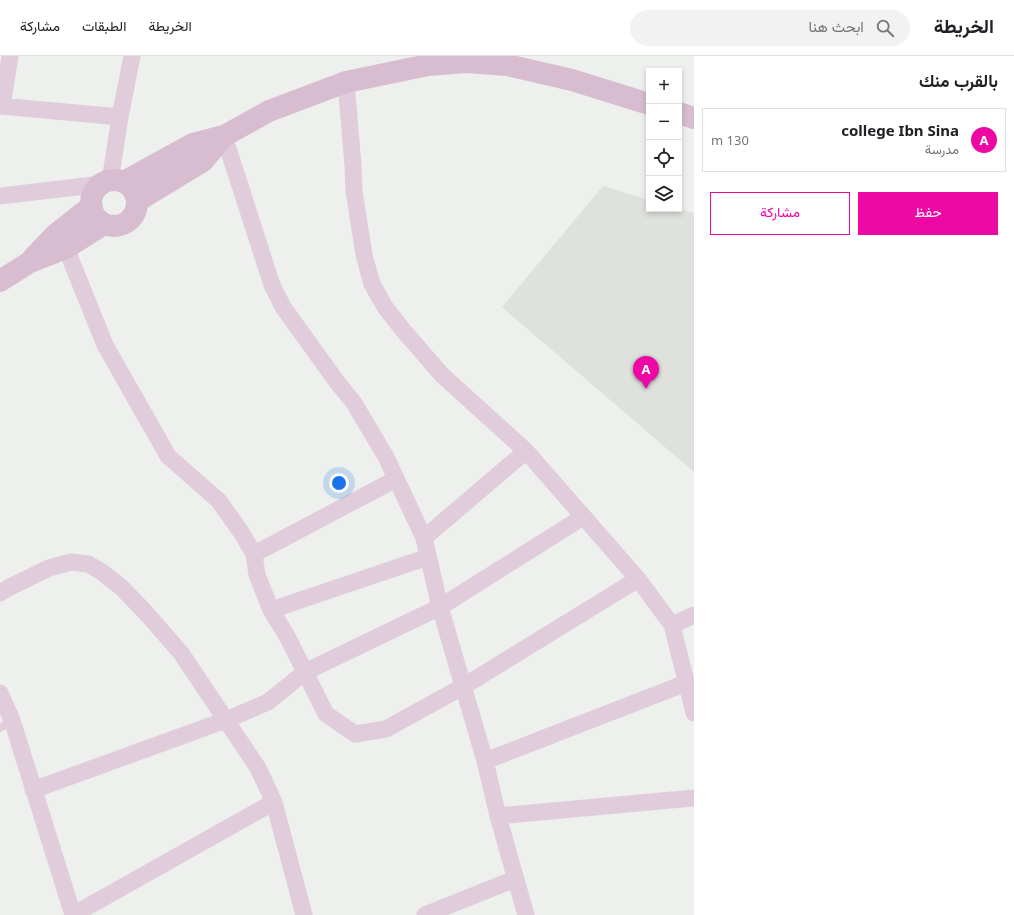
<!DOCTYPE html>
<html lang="ar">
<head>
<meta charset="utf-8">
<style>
  body { margin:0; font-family:"Noto Sans",Vazirmatn,sans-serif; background:#f2f2f2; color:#202124; direction:rtl }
  .controls { position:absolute; right:12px; top:12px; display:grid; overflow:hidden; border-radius:0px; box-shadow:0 2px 6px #0003 }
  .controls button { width:36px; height:36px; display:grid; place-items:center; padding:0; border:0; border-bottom:1px solid #e0e0e0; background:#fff; color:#202124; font:20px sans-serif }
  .you { position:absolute; left:339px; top:427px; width:14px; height:14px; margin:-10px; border:3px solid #fff; border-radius:50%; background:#1a73e8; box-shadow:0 0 0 6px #1a73e833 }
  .badge { display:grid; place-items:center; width:26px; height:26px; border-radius:50%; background:#ed08a6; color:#fff; font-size:13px; font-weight:700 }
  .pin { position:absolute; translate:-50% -33px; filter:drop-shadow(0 1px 2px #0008) }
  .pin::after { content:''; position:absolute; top:21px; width:14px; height:12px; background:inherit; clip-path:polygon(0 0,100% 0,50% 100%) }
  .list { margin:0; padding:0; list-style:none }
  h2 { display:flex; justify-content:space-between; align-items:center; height:52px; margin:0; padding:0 16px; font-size:17px }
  h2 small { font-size:13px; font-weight:400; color:#757577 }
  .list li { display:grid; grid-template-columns:26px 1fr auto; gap:12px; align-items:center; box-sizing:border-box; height:64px; margin:0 8px 8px; padding:0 8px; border:1px solid #e0e0e0; border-radius:0px }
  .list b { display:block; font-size:15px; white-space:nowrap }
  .list p { margin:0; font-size:13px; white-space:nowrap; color:#757577 }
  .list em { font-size:13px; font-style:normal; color:#757577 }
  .actions { display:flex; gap:8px; padding:12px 16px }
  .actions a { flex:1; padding:9px 0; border:1px solid #ed08a6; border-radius:0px; text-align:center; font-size:14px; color:#ed08a6 }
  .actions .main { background:#ed08a6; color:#fff }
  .icon { flex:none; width:22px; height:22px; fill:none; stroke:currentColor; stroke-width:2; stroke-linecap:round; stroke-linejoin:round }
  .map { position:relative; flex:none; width:694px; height:859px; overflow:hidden; direction:ltr }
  header { display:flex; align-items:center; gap:24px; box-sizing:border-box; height:56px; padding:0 20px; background:#fff; border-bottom:1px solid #e0e0e0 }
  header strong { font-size:19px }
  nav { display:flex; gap:22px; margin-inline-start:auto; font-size:14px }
  .search { width:280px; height:36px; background:#f2f2f2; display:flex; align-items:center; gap:10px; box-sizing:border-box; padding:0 14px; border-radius:22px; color:#757577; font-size:15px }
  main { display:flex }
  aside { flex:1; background:#fff }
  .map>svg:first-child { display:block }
</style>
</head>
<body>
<header>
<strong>الخريطة</strong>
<div class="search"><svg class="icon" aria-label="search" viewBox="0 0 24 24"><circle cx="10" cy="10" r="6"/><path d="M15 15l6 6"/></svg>ابحث هنا</div>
<nav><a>الخريطة</a><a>الطبقات</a><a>مشاركة</a></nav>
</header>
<main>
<aside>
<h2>بالقرب منك<small></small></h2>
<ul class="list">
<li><span class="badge">A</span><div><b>college Ibn Sina</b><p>مدرسة</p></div><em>130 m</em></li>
</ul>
<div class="actions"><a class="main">حفظ</a><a>مشاركة</a></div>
</aside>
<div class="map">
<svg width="694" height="859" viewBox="0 0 694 859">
  <rect width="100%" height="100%" fill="#edf0ec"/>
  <!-- education -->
  <path fill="#dfe1dd" d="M603,130L649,144V153H679L694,157V416L502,251Z"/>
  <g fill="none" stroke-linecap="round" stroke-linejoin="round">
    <!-- lane -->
    <path stroke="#e1ccdc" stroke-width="8" d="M0,672L12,664"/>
    <!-- street -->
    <path stroke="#e1ccdc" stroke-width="17" d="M346,26L353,110L354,135L364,199L372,228L385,251L403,274L442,319L526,395L638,523L672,569L694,657
      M0,50L120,61
      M2,50L10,0
      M224,80L272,229L283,251L337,326L354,347L386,401L424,482L440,551L485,705L498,760L526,859
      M110,125L120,61L132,0
      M0,140L102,128
      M66,192L105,289L168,400L219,445L241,476L254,498L257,519L271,554L287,580L326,658L355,678L386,673L464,630L638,523
      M424,482L526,395
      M254,498L396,423
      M0,537L8,532L49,512L71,506L88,508L102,516L122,532L146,557L181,597L258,712L274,746L304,859
      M271,554L428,501
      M672,569L694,559
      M0,637L12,664L73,859
      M485,705L686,627
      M33,734L226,664L268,646L305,616L440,551L583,461
      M498,760L694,742
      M73,859L274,746
      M425,859L515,823"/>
    <!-- secondary -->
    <path stroke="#d8bdd1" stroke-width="22" d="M679,57L694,62
      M91 147a23 23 0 1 1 46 0a23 23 0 1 1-46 0Z
      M124,126L193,88L224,80L269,55L346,26L428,9L466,6L507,9L572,24L649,48
      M137,145L203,105L224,80
      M33,202L55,179L92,150
      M0,225L30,206L66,192L104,168"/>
  </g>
</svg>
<div class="controls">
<button>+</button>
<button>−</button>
<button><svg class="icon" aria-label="locate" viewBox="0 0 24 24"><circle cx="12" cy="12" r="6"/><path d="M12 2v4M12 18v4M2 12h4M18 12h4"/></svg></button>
<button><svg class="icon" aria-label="layers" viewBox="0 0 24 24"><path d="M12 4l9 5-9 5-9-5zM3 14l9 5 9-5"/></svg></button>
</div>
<div class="you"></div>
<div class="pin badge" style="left:646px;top:333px">A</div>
</div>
</main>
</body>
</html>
